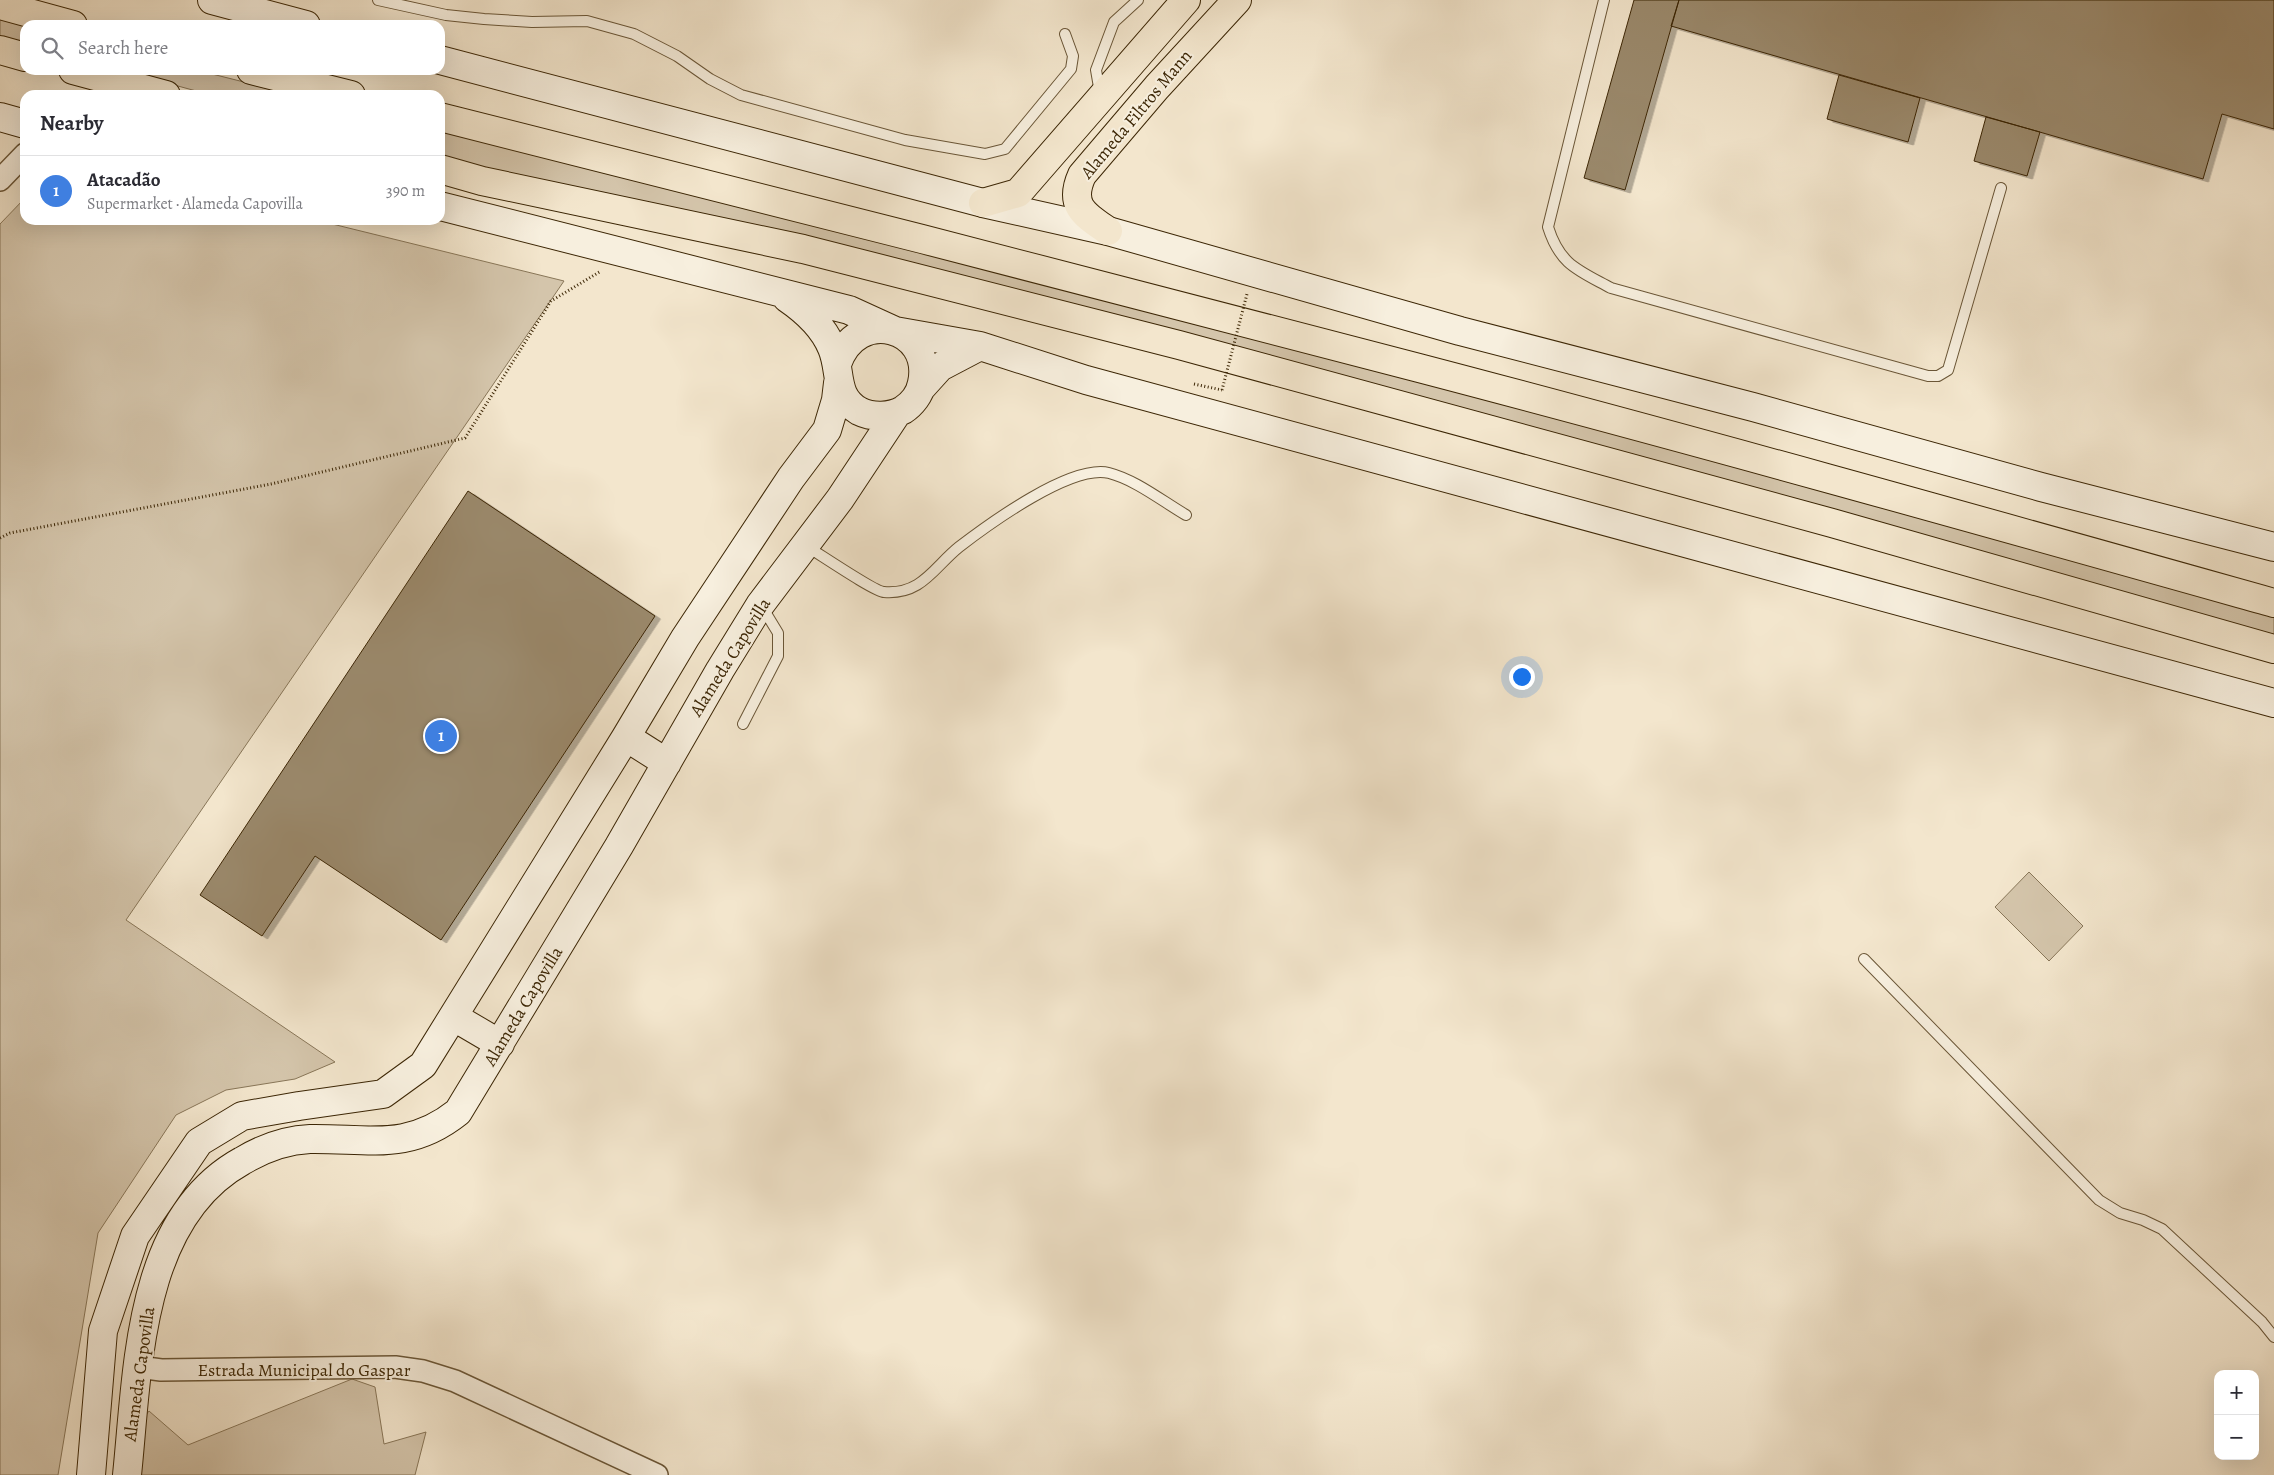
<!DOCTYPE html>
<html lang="en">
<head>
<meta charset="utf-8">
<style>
  body { margin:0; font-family:Alegreya,serif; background:#f2f2f3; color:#2b2b33 }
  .controls { position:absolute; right:15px; bottom:15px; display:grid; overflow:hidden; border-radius:10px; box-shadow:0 5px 20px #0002 }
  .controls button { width:45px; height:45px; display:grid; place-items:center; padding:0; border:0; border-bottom:1px solid #e1e1e2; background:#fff; color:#2b2b33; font:25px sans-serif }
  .you { position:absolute; left:1521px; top:676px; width:18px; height:18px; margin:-12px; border:4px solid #fff; border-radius:50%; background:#1a73e8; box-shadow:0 0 0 8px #1a73e833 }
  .badge { display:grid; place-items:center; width:32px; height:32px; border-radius:50%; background:#1a73e8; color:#fff; font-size:16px; font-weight:700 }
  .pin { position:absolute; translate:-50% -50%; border:2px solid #fff; box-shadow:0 1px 5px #0006 }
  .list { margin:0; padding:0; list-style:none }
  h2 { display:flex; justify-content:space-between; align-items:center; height:65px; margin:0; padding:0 20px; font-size:21px }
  h2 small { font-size:16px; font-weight:400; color:#7c7c81 }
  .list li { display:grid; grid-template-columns:32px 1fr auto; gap:15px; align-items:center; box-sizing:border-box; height:70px; padding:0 20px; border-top:1px solid #e1e1e2 }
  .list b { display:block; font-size:19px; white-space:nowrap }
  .list p { margin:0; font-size:16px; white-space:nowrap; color:#7c7c81 }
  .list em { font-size:16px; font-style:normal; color:#7c7c81 }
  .icon { flex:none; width:28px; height:28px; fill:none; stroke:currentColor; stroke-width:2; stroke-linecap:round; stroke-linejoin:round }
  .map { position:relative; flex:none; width:2274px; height:1475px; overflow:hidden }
  .search { position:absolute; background:#fff; box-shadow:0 5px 20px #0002; left:20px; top:20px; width:425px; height:55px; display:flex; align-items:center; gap:12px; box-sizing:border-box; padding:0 18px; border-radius:15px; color:#7c7c81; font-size:19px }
  .panel { position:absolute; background:#fff; box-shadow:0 5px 20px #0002; left:20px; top:90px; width:425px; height:135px; border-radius:15px }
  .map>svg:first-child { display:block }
</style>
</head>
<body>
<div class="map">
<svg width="2274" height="1475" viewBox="0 0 2274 1475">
  <defs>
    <filter id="shadow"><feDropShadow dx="5.5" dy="3" stdDeviation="0" flood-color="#0004"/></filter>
  </defs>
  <rect width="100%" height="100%" fill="#f3e6cd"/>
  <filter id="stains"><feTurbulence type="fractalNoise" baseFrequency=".004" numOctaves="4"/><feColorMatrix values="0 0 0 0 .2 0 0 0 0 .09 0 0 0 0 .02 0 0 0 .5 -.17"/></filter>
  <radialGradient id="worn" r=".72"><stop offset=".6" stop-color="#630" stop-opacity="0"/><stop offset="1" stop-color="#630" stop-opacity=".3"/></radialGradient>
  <!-- green -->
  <path fill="#d4c5ab" stroke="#887658" d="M0,17L25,25V44L0,37Z
    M119,70H196L296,95H211Z
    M440,130L1285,341L2274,613V637L440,156Z
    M25,198V220H316L564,281L126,920L335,1062L295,1079L226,1090L176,1115L98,1233L58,1475H0V224Z
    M2029,872L2083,926L2049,961L1995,907Z
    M352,1379L375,1387L384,1444L426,1432L415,1475H122L125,1441L149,1411L188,1445Z"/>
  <!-- building -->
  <path fill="#9b8a6d" stroke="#3c2605" filter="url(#shadow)" d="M1634,0H1679L1625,190L1584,178Z
    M1679,0H2274V129L2222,114L2203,179L1671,26Z
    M1839,75L1920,98L1908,142L1827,119Z
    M1986,117L2040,132L2027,176L1974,161Z
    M468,491L655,616L441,940L315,856L262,936L200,895Z"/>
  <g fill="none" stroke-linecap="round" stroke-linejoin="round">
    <!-- lane casing -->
    <g stroke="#6a5637" stroke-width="12">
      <path id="lane" d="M378,0L446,15L484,19L532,22L587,21L634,34L677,56L710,79L741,95L905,140L985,154L1005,149L1071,69L1073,56L1065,34
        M1604,0L1548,227C1560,265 1578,270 1611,288L1928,376H1938L1948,370L2001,188
        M1100,93L1096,70L1114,22L1138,0
        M806,546C818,553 875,592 884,592C922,595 934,567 959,547C989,524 1071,464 1109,473C1136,480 1162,501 1186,515
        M743,724L778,656V633L761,605
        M1864,959L2099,1200L2120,1213L2143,1220L2162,1229L2262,1322L2274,1337"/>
    </g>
    <!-- street casing -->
    <g stroke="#6a5637" stroke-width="24">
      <path id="street" d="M0,180L25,154
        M139,1367L161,1370L395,1367L423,1371L455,1381L657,1475"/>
    </g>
    <!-- secondary casing -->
    <g stroke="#3c2605" stroke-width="30">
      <path id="secondary" d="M212,0L306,25
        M440,60L983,203L1108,231L1460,331L1753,407L2041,487L2274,547
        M0,117L25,124
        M440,206L849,310L895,331L980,346L1086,380L2274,703
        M787,298C806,311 823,326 832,348C842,371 833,396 859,411C873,418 890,417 903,410C912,404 920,394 922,383C934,327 857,305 837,364
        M921,388L940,367L980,346
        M626,737L667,763
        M454,1017L500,1044
        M91,1475L103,1331L135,1236L199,1142L242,1116L299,1106L383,1094L423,1065L626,737L685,638L791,478L827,430L836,400L838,383
        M127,1475C138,1371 137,1219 242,1161C262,1149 286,1140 310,1139C368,1138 408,1152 458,1112L619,846L720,670L760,605L840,499L897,413"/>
    </g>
    <!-- primary casing -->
    <g stroke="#3c2605" stroke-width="30">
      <path id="primary" d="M983,203L1018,193L1186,0
        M1108,231C1085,215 1068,206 1082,175L1157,87L1237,0"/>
    </g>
    <!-- highway casing -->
    <g stroke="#3c2605" stroke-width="30">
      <path id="highway" d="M0,5L73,25
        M0,50L25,57
        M73,70L166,95
        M251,70L351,95
        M440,117C767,199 1093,282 1419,368C1705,443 1989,523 2274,603
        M440,169L482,181L803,249L1179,345L1832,523L2274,649"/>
    </g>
    <!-- path -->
    <path stroke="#3c2605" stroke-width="3" stroke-dasharray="1 2.5" stroke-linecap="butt" d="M1194,384L1222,390
      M0,538L10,533L271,484L465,438L551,301L601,271"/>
    <!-- lane -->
    <use href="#lane" stroke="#f7efde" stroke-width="10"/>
    <!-- street -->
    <use href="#street" stroke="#f7efde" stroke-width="21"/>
    <!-- secondary -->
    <use href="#secondary" stroke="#f7efde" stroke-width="28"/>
    <!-- primary -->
    <use href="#primary" stroke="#f3e6cd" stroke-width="28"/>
    <!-- highway -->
    <use href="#highway" stroke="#f3e6cd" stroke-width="28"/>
    <!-- path-bridge -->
    <path stroke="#3c2605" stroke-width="3" stroke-dasharray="1 2.5" stroke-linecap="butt" d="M1222,390L1247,294"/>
  </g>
  <g text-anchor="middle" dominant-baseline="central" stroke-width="4" stroke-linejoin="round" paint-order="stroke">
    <!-- street labels -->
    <g font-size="18" fill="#3c2605" stroke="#f7efde">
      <text transform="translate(1136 114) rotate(-50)">Alameda Filtros Mann</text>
      <text transform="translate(730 657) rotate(-58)">Alameda Capovilla</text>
      <text transform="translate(523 1006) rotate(-59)">Alameda Capovilla</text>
      <text x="304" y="1370">Estrada Municipal do Gaspar</text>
      <text transform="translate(139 1374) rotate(-82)">Alameda Capovilla</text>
    </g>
  </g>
  <rect width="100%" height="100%" filter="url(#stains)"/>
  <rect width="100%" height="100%" fill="url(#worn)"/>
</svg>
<div class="controls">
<button>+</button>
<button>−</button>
</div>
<div class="you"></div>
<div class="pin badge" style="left:441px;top:736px;background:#3f7fe0">1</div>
<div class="search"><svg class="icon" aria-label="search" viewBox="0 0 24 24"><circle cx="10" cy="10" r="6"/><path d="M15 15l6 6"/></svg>Search here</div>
<section class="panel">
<h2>Nearby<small></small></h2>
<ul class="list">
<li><span class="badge" style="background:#3f7fe0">1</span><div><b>Atacadão</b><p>Supermarket · Alameda Capovilla</p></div><em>390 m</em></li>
</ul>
</section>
</div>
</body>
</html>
